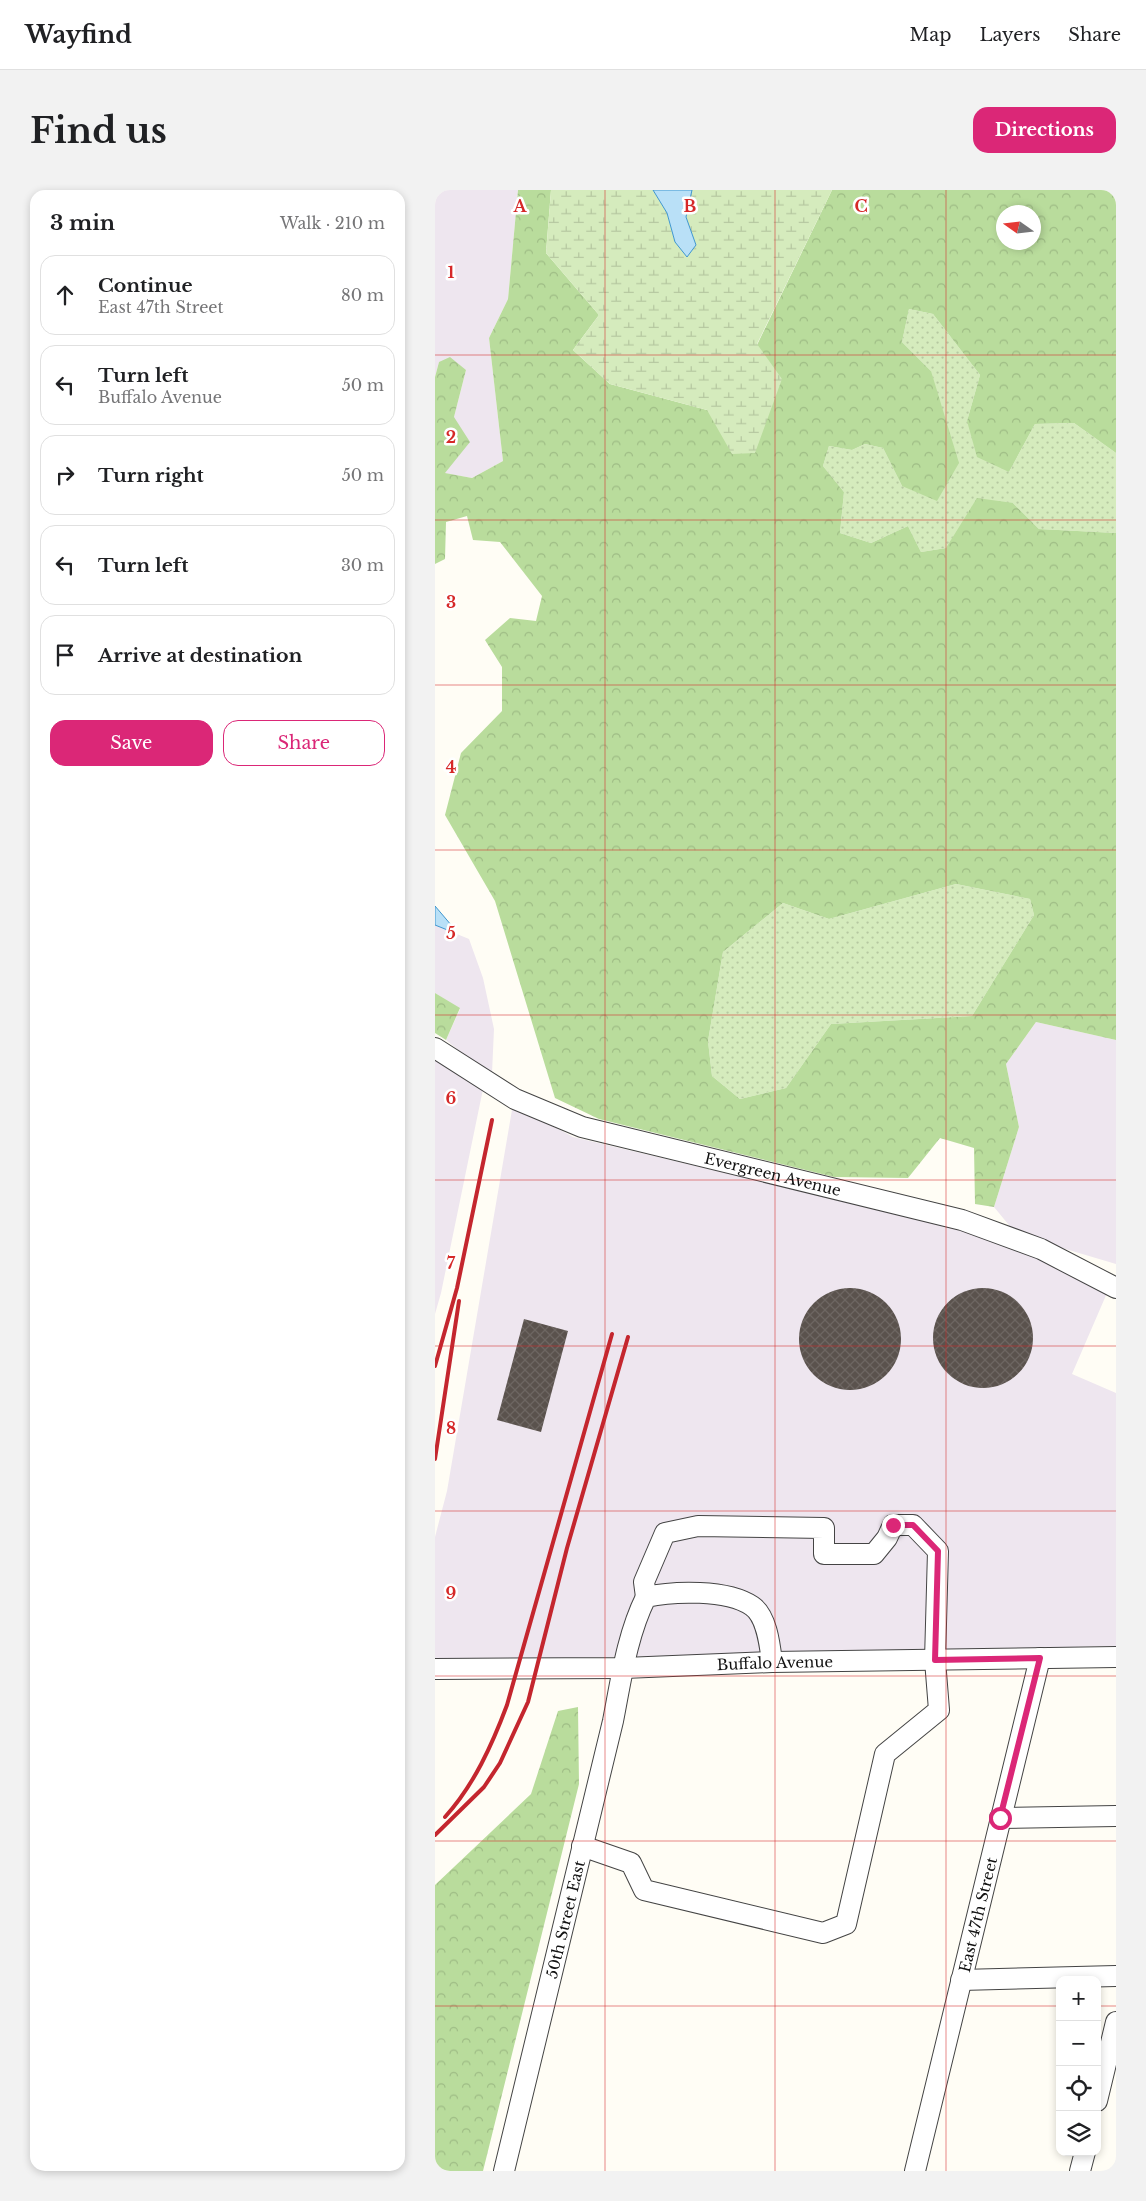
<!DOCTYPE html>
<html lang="en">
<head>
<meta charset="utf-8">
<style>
  body { margin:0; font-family:"Libre Baskerville",serif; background:#f2f2f2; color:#202124 }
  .controls { position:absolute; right:15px; bottom:15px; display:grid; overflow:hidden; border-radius:10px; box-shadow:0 2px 8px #0003 }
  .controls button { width:45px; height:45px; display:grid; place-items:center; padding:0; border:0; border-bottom:1px solid #e0e0e0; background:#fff; color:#202124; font:25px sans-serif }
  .compass { position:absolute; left:561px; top:15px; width:45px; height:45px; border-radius:50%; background:#fff; box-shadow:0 2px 8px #0003; rotate:284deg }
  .stop { position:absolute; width:15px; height:15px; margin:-11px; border:4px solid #db2777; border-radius:50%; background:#fff }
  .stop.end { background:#db2777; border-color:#fff; box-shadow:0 1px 5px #0008 }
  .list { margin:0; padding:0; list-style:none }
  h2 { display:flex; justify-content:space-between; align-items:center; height:65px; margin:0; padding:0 20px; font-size:21px }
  h2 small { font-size:16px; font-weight:400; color:#757577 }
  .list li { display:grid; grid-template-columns:32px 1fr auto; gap:15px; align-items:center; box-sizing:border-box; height:80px; margin:0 10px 10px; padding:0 10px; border:1px solid #e0e0e0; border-radius:15px }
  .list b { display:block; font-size:19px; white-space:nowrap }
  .list p { margin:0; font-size:16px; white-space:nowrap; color:#757577 }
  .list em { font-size:16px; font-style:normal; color:#757577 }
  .actions { display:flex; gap:10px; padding:15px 20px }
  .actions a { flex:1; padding:11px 0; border:1px solid #db2777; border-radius:15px; text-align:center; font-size:18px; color:#db2777 }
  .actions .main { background:#db2777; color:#fff }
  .icon { flex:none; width:28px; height:28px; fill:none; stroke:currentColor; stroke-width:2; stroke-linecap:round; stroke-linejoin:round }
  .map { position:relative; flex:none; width:681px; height:1981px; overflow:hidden; border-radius:15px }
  header { display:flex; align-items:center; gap:30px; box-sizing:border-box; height:70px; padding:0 25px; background:#fff; border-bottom:1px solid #e0e0e0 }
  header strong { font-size:24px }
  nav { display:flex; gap:28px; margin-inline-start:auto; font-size:18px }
  .intro { display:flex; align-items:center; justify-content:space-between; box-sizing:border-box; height:120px; padding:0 30px }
  h1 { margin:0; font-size:35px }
  .button { padding:12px 22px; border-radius:15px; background:#db2777; color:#fff; font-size:18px; font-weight:700 }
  main { display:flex; gap:30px; padding:0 30px }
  aside { flex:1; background:#fff; border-radius:15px; box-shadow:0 2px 8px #0003 }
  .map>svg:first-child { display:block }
</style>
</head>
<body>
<header>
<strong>Wayfind</strong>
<nav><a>Map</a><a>Layers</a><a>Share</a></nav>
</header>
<div class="intro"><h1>Find us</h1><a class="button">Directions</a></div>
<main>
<aside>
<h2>3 min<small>Walk · 210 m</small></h2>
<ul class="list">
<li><svg class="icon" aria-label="ahead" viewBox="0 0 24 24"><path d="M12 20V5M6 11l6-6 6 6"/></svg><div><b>Continue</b><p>East 47th Street</p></div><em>80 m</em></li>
<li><svg class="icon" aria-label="left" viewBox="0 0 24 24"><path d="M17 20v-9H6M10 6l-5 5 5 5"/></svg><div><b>Turn left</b><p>Buffalo Avenue</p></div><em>50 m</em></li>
<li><svg class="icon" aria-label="right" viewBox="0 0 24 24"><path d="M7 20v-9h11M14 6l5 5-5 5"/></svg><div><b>Turn right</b></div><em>50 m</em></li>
<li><svg class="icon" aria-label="left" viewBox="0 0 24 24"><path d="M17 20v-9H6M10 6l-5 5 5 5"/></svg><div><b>Turn left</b></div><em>30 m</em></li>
<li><svg class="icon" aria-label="arrive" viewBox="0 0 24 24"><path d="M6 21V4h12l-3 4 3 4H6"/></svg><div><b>Arrive at destination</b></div></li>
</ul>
<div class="actions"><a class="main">Save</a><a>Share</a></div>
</aside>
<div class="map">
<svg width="681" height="1981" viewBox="0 0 681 1981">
  <defs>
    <pattern id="grass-dots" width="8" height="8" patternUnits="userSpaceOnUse" patternTransform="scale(1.25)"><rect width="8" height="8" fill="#d5ebbd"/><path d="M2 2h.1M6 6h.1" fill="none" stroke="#b6c8a1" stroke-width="1.8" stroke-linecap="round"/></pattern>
    <pattern id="forest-crowns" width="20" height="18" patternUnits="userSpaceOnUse" patternTransform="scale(1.25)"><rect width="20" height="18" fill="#b9dc9c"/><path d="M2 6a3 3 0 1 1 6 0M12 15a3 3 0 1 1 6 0" fill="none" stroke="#9ebc85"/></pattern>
    <pattern id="wetland-marsh" width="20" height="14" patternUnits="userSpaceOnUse" patternTransform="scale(1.25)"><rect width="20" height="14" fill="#d5ebbd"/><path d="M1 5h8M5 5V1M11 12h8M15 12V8" fill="none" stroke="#b6c8a1"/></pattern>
    <pattern id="building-cross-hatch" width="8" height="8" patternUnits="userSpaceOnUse" patternTransform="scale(1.25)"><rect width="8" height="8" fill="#5a524d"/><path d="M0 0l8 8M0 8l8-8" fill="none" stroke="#6d6662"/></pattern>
  </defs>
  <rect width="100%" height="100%" fill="#fffdf5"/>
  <!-- industrial -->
  <path fill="#eee6ef" d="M0,0H83L73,109L54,148L68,271L37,288L9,283L19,227L31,180L4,172L0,187Z
    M0,735L34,749L48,788L59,839L57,883L43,876L11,850L25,819L0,803Z
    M601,832L681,850V1074L617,1055L578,1040L559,1017L584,937L571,874Z
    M0,868L48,899L6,1103L0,1124Z
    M78,914L138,947L512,1035L602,1067L672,1103L637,1184L681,1203V1456L0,1471V1347L12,1301Z"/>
  <!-- grass -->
  <path fill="url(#grass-dots)" d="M474,119L498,124L545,185L532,231L574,282L600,234L639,233L681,263V343L604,339L578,313L511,358L486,362L473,336L436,353L405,343L409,302L388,276L394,256L417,260L430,254L448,258L467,296L496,181L467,152Z
    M521,694L595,709L599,725L537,826L396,834L351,898L305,909L277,886L273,851L288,762L348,713L394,729Z"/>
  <!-- forest -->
  <path fill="url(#forest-crowns)" fill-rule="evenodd" d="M83,0H116L111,63L164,125L138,160L175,194L272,220L322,155L397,0H681V263L639,233L600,234L574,282L542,267L532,231L545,185L498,124L474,119L467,152L496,181L524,273L502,311L467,296L448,258L430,254L417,260L394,256L388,276L409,302L405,343L436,353L473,336L486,362L511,358L542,308L578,313L604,339L681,343V850L601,832L571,874L584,937L559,1017L540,1014L539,958L505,948L473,988L399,987L164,929L120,908L60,711L10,625L26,563L67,521V477L50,450L75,428L101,431L107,406L65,352L38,350L32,326L11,332L10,369L0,374V187L4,172L15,167L31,180L19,227L35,252L10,283L37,288L68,271L54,148L73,109ZM568,22H598V52H568ZM521,694L595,709L599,725L537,826L396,834L351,898L305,909L277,886L273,851L288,762L348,713L394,729Z
    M0,803L25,818L11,850L0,843Z
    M143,1517L144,1594L48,1981H0V1695L96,1604L123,1521Z"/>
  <!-- wetland -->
  <path fill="url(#wetland-marsh)" d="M116,0H218L232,23L240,52L261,55L251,27L257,0H397L322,154L347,189L320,263L297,264L272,220L175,194L138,160L164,125L111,63Z"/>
  <!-- water -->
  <path fill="#b9e0f7" stroke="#3f96cf" d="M218,0H257L251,27L261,55L252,67L240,52L232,23Z
    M0,716L17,736L15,741L0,735Z"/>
  <!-- building -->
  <path fill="url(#building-cross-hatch)" d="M498 1148a50 50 0 1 1 100 0a50 50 0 1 1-100 0Z
    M364 1149a51 51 0 1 1 102 0a51 51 0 1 1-102 0Z
    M89,1129L133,1141L106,1242L62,1230Z"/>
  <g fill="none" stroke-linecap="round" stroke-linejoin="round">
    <!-- minor casing -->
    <g stroke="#444" stroke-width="22">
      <g id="minor">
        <path id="s1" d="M0,858L80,909L147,937L527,1030L606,1059L681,1098"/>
        <path id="s2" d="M0,1479L189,1478L337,1472L681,1467"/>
        <path d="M565,1628L681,1626"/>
        <path d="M147,1656L196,1673L209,1700L388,1743L411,1734L450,1564L504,1520L500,1470L503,1361L478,1335H458L452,1348L439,1364H389V1338L263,1336L230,1343L209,1392L211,1407"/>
        <path d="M526,1790L681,1786"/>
        <path d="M662,1911L681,1832"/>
        <path id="s3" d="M69,1981L178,1531C186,1490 192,1445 211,1407C238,1401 292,1399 317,1416C332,1426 335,1456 337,1472"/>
        <path id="s4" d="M480,1981L605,1468"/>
        <path d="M645,1981L650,1962"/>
      </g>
    </g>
    <!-- minor -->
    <use href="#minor" stroke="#fff" stroke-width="20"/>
    <!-- rail -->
    <path stroke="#c4262e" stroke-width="4" d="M0,1176L22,1098L57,930
      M0,1269L24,1111
      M10,1627C39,1595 57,1555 72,1515L177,1144
      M0,1645L49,1597L65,1573L93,1512L132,1358L193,1147"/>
  </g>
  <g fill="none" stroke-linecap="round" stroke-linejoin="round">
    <!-- route -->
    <path stroke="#db2777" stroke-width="6" d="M458,1335H478L503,1361L500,1470L605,1468L565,1628"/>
  </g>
  <!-- grid -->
  <path fill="none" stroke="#d62828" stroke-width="1" stroke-opacity="0.55" d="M170,0V1981M340,0V1981M511,0V1981M0,165H681M0,330H681M0,495H681M0,660H681M0,825H681M0,990H681M0,1156H681M0,1321H681M0,1486H681M0,1651H681M0,1816H625M662,1816H681"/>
  <g text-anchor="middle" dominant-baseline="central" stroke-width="5" stroke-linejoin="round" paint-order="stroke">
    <!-- street labels -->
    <g font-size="15" fill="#111" stroke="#fff">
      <text stroke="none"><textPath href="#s1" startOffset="364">Evergreen Avenue</textPath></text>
      <text stroke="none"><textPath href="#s2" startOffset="340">Buffalo Avenue</textPath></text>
      <text stroke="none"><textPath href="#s4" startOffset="264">East 47th Street</textPath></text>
      <text stroke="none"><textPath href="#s3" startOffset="259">50th Street East</textPath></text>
    </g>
  </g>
  <g font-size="16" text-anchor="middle" font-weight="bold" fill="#d62828" stroke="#fff" stroke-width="5" stroke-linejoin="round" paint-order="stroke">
    <text x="85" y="22">A</text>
    <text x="255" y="22">B</text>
    <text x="426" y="22">C</text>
    <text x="16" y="88">1</text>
    <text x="16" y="253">2</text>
    <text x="16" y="418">3</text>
    <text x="16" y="583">4</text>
    <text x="16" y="749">5</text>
    <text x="16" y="914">6</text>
    <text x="16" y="1079">7</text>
    <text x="16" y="1244">8</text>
    <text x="16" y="1409">9</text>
  </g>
</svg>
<div class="controls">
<button>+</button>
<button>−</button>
<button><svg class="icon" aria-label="locate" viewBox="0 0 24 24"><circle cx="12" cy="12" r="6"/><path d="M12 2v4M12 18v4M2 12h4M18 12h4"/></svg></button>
<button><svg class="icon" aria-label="layers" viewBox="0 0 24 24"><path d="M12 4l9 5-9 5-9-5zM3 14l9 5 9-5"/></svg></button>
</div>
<svg class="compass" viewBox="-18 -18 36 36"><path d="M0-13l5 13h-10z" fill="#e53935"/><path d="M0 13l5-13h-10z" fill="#757577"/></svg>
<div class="stop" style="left:565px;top:1628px"></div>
<div class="stop end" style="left:458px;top:1335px"></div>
</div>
</main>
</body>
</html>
